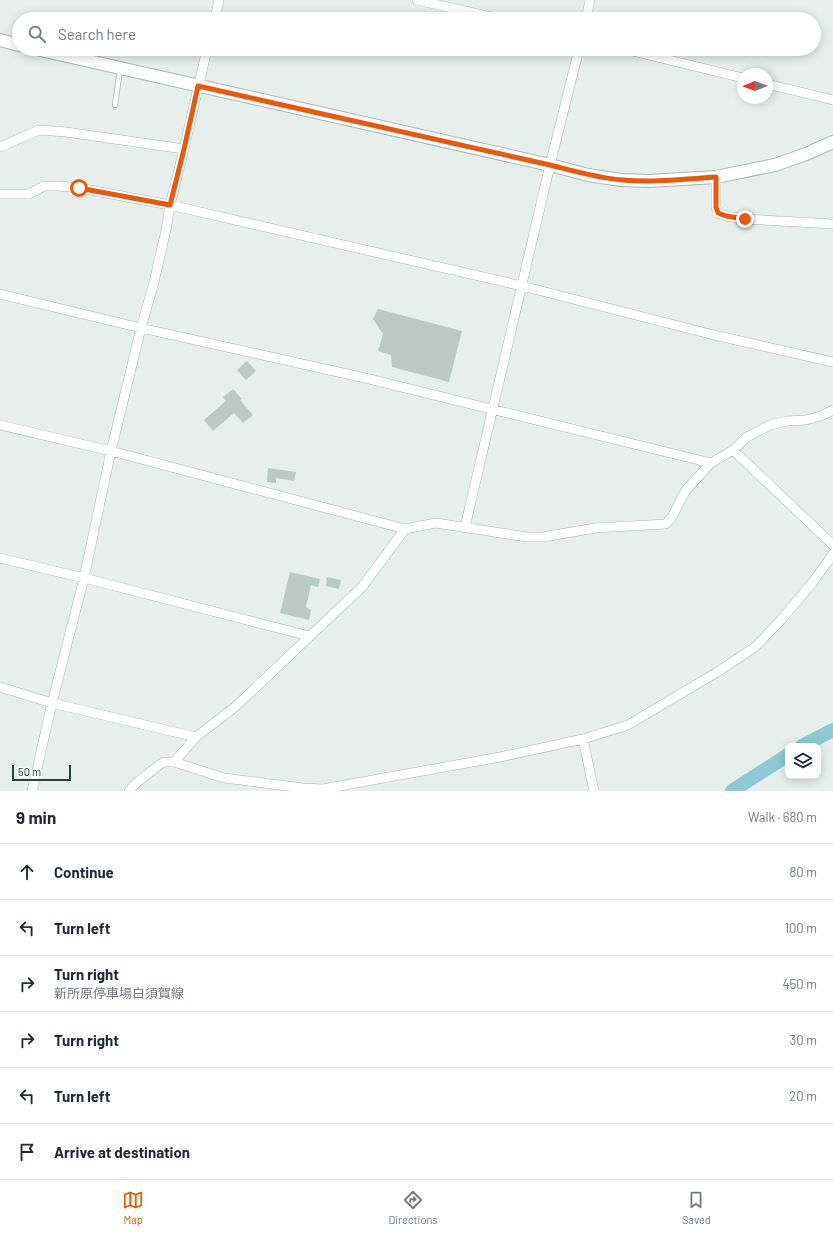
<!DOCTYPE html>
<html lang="en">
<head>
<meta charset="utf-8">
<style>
  body { margin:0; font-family:Barlow,"Noto Sans JP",sans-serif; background:#f6f6f7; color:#1f2937 }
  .controls { position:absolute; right:12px; bottom:12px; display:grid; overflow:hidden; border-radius:8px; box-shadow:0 2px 10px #0003 }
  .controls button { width:36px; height:36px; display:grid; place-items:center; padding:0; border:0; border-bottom:1px solid #e0e1e3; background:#fff; color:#1f2937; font:20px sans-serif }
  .compass { position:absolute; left:737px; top:68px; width:36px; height:36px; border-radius:50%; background:#fff; box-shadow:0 2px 10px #0003; rotate:269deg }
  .scale { position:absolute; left:12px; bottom:10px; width:59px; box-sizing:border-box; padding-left:4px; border:2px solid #24423a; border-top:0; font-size:11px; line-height:14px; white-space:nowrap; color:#24423a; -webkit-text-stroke:3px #f7fbf9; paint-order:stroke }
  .stop { position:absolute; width:12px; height:12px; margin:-9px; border:3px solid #ea580c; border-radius:50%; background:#fff }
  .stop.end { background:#ea580c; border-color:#fff; box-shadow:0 1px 4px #0008 }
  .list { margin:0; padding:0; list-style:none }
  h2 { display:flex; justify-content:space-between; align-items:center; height:52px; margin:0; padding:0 16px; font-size:17px }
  h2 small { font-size:13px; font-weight:400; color:#747a83 }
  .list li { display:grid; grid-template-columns:26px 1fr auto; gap:12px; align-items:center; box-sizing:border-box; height:56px; padding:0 16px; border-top:1px solid #e0e1e3 }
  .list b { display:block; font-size:15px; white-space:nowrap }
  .list p { margin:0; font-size:13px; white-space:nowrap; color:#747a83 }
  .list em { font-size:13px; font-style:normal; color:#747a83 }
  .icon { flex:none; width:22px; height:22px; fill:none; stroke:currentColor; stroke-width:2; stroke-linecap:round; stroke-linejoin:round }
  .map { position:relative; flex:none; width:833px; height:791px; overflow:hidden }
  .search { position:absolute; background:#fff; box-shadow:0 2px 10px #0003; left:12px; right:12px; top:12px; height:44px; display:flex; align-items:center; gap:10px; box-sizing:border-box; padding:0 14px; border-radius:22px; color:#747a83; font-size:15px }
  .sheet { height:388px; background:#fff }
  nav { display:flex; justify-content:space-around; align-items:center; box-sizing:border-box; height:56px; border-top:1px solid #e0e1e3; background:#fff; font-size:11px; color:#747a83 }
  nav a { display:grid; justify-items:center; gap:2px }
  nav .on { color:#ea580c }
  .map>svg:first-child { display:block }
</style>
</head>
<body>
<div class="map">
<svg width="833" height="791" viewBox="0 0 833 791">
  <rect width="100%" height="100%" fill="#e6efeb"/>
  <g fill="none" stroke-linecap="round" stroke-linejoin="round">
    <!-- river -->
    <path stroke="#8ec9d4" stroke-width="14" d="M802,746L833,730
      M732,791L788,755"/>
  </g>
  <!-- building -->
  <path fill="#bbcac4" d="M378,309L462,331L449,382L392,367L391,355L378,351L383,334L373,319Z
    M247,361L256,371L246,380L237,370Z
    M233,389L242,399L240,400L253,415L243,423L234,413L213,431L204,420L226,401L223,397Z
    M268,468L296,472L294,481L276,478V483L267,482Z
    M290,572L320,579L318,587L311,585L306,607L311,610L309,620L280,613Z
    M327,577L341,580L339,589L326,586Z"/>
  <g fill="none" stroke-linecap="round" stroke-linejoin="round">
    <!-- lane casing -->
    <g stroke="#a8b8b2" stroke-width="6">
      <path id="lane" d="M115,105L120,69"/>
    </g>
    <!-- street casing -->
    <g stroke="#a8b8b2" stroke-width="10">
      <path id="street" d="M417,0L500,19
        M215,19L219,0
        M586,19L590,0
        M624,49L743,78
        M767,84L833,100
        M0,147L39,130L66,132L184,149
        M716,177V207L718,213L726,216L745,219L833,224
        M0,194H29L44,186H59L79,188L170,205L522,286L714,335L833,362
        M0,294L141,328L365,378L711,463
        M0,425L111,451L405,529
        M733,450L833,545
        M465,527L550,165L579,49
        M0,558L84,578L309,636
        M0,687L52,703L196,737
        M583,739L594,791
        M174,762L196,737L235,707L362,587L405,529L436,523L527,537H543L595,528L666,524L672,517L686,490L711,463L733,450L747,437L770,425L787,421L806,420L821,416L833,410
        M32,791L52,703L84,578L111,451L141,328L154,282L166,230L170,205L184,149L207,49
        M129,791L135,784L159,765L164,762H174L224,778L303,788L323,789L500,757L583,739L628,725L719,671L755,647L781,620L813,582L833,554"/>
    </g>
    <!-- secondary casing -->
    <g stroke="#a4bbb3" stroke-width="14">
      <path id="secondary" d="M0,40L19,45
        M36,49L550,165L588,175L621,180L649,181L716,177L775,165L806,154L833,142"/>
    </g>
    <!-- lane -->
    <use href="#lane" stroke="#fff" stroke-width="4.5"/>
    <!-- street -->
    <use href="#street" stroke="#fff" stroke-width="9"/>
    <!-- secondary -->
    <use href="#secondary" stroke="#fff" stroke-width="12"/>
  </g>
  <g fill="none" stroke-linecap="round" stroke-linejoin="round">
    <!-- route -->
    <path stroke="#ea580c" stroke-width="5" d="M79,188L170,205L184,149L198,86L550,165C574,171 597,178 622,180C653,183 685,179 716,177V207L718,213L726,216L745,219"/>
  </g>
</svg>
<div class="controls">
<button><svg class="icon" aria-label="layers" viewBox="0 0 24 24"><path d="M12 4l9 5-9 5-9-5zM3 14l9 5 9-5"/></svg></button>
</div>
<svg class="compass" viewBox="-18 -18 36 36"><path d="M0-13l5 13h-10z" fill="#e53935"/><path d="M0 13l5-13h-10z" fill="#747a83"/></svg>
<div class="scale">50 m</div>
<div class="stop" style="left:79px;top:188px"></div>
<div class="stop end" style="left:745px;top:219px"></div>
<div class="search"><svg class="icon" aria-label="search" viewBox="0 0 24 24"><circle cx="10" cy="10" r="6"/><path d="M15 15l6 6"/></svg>Search here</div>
</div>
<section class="sheet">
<h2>9 min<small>Walk · 680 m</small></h2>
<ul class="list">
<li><svg class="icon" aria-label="ahead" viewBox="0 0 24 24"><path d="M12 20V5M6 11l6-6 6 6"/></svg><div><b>Continue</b></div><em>80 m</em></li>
<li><svg class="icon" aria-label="left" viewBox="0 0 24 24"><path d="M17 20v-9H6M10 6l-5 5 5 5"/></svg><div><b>Turn left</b></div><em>100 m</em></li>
<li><svg class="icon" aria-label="right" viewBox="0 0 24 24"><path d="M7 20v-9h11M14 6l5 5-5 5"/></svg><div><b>Turn right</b><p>新所原停車場白須賀線</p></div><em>450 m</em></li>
<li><svg class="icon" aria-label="right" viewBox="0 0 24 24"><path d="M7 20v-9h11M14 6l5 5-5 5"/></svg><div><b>Turn right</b></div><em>30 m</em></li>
<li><svg class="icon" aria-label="left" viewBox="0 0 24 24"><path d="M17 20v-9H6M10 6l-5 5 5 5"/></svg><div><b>Turn left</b></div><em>20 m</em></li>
<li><svg class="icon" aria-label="arrive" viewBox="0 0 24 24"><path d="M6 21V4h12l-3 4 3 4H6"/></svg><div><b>Arrive at destination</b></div></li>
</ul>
</section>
<nav>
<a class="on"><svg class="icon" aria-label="map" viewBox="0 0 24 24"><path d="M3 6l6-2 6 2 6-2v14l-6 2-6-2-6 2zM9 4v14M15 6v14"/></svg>Map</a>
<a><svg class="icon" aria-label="directions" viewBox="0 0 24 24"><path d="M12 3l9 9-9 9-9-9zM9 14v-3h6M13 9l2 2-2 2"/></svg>Directions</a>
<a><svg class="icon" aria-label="saved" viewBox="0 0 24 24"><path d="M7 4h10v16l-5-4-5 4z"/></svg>Saved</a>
</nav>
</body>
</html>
